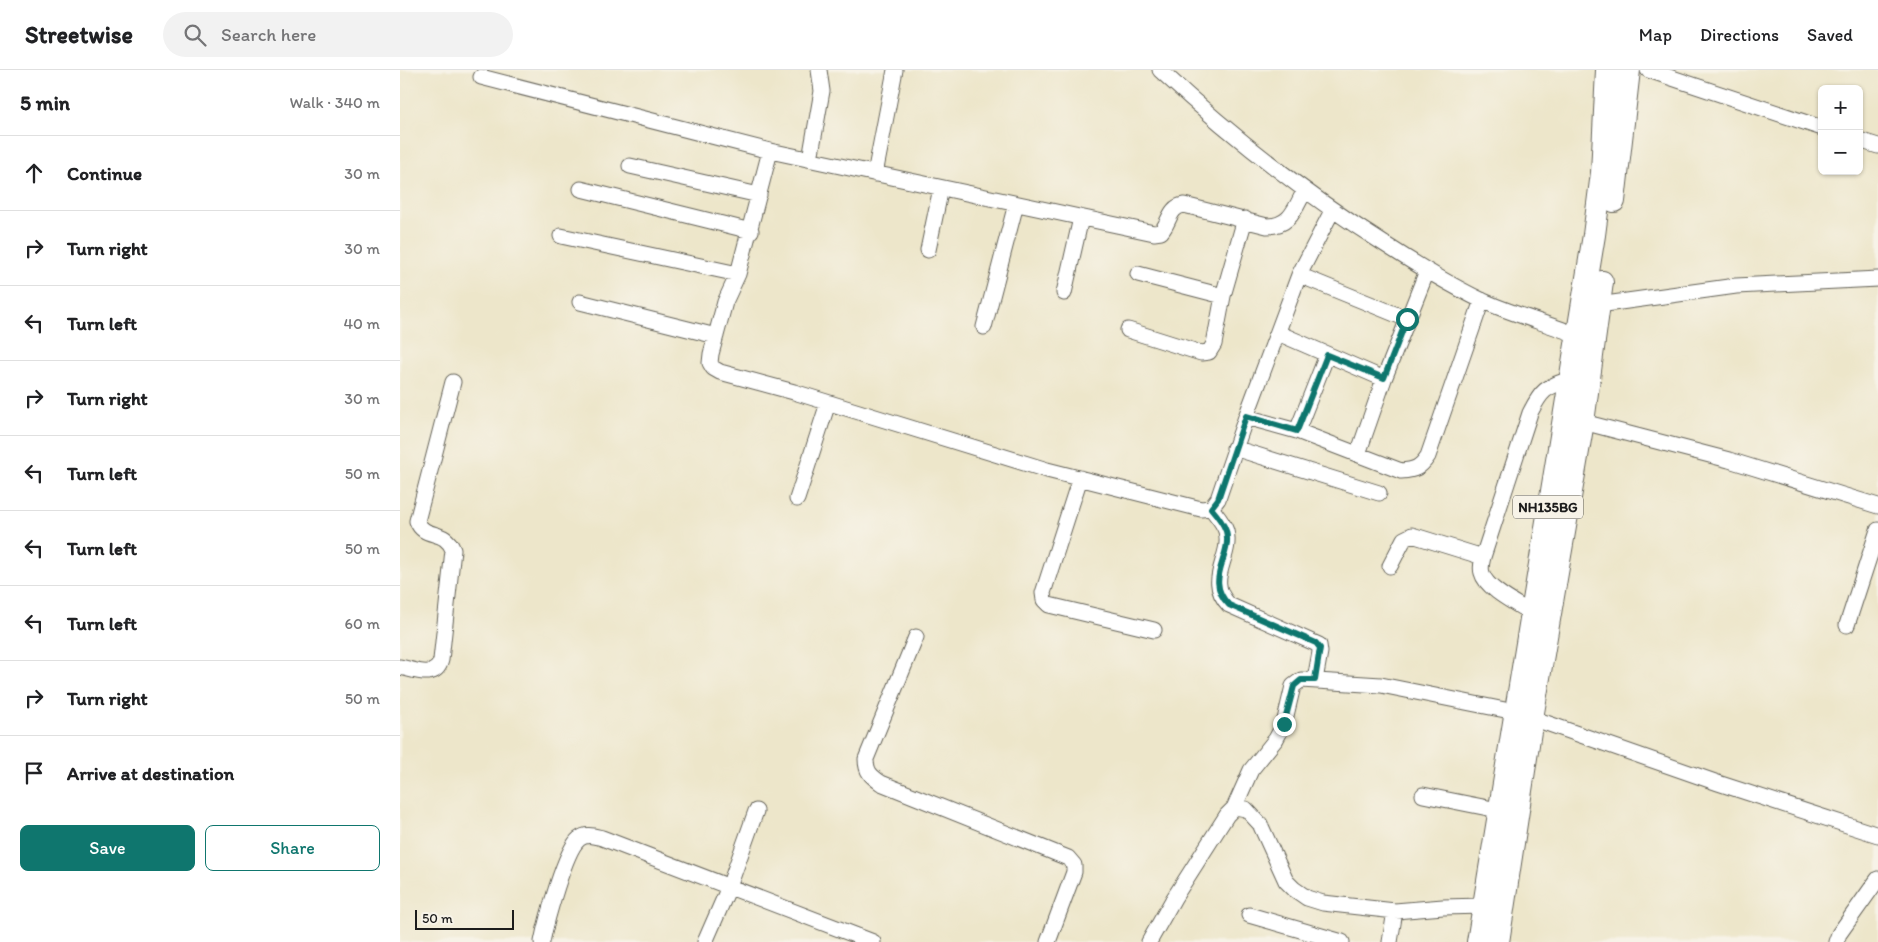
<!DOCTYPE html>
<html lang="en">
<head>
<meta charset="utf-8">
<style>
  body { margin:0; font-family:Itim,sans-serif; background:#f2f2f2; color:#202124 }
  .controls { position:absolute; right:15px; top:15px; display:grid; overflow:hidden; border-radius:8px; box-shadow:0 1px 4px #0004 }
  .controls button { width:45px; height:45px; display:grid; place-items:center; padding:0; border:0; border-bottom:1px solid #e0e0e0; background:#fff; color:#202124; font:25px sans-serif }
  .scale { position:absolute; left:15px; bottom:12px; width:99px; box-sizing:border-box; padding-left:5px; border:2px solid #1c1c1c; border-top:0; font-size:14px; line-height:18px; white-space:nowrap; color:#1c1c1c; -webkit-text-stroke:4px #f7f3e8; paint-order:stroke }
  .stop { position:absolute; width:15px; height:15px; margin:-11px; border:4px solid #0f766e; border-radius:50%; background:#fff }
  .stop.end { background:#0f766e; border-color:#fff; box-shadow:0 1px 5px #0008 }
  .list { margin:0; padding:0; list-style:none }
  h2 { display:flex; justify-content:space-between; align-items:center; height:65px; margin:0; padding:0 20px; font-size:21px }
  h2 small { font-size:16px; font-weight:400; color:#757577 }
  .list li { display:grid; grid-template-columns:32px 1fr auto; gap:15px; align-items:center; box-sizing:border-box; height:75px; padding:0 20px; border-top:1px solid #e0e0e0 }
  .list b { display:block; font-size:19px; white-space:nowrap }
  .list em { font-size:16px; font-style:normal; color:#757577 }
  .actions { display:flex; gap:10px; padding:15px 20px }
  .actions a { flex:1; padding:11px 0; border:1px solid #0f766e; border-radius:8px; text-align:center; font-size:18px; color:#0f766e }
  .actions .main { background:#0f766e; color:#fff }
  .icon { flex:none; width:28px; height:28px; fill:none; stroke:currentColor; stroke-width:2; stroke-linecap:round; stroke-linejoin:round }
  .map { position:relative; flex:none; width:1478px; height:872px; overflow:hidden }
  header { display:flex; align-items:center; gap:30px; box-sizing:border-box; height:70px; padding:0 25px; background:#fff; border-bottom:1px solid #e0e0e0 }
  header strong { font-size:24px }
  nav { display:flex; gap:28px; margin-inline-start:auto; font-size:18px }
  .search { width:350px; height:45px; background:#f2f2f2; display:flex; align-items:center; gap:12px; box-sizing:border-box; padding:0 18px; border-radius:28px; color:#757577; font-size:19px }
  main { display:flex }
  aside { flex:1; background:#fff }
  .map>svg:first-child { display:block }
</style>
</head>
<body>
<header>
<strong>Streetwise</strong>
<div class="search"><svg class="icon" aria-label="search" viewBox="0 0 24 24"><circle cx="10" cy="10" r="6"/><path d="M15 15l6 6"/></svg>Search here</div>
<nav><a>Map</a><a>Directions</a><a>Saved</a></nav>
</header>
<main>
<aside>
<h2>5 min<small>Walk · 340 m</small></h2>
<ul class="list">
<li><svg class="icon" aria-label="ahead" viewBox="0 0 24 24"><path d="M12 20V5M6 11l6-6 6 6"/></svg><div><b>Continue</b></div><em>30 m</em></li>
<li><svg class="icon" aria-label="right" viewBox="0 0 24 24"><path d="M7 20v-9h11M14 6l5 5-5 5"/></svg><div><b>Turn right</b></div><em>30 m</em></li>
<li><svg class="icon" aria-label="left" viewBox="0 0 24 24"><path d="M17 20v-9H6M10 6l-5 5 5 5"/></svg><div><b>Turn left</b></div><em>40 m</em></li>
<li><svg class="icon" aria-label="right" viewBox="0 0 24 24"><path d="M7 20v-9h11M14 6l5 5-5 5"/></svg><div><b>Turn right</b></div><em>30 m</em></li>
<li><svg class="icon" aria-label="left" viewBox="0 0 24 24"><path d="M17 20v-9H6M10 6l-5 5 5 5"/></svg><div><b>Turn left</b></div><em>50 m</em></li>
<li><svg class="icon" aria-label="left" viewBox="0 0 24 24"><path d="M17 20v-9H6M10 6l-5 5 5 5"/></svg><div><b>Turn left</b></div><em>50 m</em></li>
<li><svg class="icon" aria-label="left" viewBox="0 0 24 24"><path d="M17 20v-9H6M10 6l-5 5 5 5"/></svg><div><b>Turn left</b></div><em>60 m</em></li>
<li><svg class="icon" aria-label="right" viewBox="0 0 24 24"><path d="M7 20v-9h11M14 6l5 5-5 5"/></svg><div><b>Turn right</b></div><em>50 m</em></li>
<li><svg class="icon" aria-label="arrive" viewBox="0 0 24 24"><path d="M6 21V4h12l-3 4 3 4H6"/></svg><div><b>Arrive at destination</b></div></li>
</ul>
<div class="actions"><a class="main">Save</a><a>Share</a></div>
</aside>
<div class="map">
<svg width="1478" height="872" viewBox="0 0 1478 872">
  <rect width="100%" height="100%" fill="#f7f3e8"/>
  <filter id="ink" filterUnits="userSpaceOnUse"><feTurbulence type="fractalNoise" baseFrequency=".02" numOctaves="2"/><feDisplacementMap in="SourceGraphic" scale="10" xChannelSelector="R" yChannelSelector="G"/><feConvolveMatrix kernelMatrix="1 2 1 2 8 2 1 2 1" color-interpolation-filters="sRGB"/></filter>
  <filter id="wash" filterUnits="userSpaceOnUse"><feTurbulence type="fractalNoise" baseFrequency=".0096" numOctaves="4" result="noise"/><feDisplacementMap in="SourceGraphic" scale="20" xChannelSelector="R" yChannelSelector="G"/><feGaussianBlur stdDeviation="1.12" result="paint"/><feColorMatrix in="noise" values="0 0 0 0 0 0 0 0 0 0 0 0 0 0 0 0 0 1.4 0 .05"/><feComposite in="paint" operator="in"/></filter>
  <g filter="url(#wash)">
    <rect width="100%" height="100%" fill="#ede6ca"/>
  </g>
  <g filter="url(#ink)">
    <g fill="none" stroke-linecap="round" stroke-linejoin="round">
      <!-- minor casing -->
      <g stroke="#656359" stroke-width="17">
        <path id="minor" d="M760,0C830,65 905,124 986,175C1017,195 1048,214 1081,230C1112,244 1146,253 1177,265
          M1248,0L1422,58
          M81,7L370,81L754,163L761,162C770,152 769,137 784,135L867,156C891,156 895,138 905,120
          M1459,70L1478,76
          M370,81L338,204L325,232L311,284L310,293L313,298L320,302L394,322L647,400L801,439L811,438L818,429L846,347L899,205L932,141
          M410,89L422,21L419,0
          M230,96L359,125
          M475,104L495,0
          M181,119L351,161
          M161,166L338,204
          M528,180L541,118
          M738,204L823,226
          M899,205L1007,249
          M664,223L681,148
          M180,232L316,266
          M1191,236L1336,216L1478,209
          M584,257L616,134
          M728,260L801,283L809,282L814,274L823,226L845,149
          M878,263L984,309
          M846,347L897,361L1001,401C1015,400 1020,398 1028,386L1082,230
          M1183,352L1329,390L1478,436
          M897,361L927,285
          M834,378L979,423
          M958,384L984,309L1027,201
          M680,408L643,523L644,530L649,535L754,560
          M397,429L428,333
          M811,438C817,446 823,452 826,461C833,488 804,509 829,535L919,575L920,582L915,610
          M990,496L1004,469L1012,465L1083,487
          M1131,543C1117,534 1086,519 1082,503C1080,497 1082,492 1083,487L1130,343C1142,319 1145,318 1170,309
          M1447,555L1478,460
          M516,567L466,689C466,702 471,706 481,713L668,788L674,795V802L648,872
          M0,597C15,600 36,610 41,590L53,480C45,458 24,470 17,451L53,312
          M1132,648L1318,713L1478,765
          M1023,725L1098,740
          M834,738L851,700L876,669L884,654L893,616L901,610L981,615L1115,642
          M849,845L942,872
          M142,872C146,852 165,780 179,769C186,763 194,766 202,768L473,872
          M305,872L329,817L356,741
          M749,872L774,828L827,745L835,737L846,739L860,754L886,811L894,819L907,828L923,833L995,841L1043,837L1083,836
          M990,872L995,841
          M1436,872L1439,864L1478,809"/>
      </g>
      <!-- highway casing -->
      <g stroke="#656359" stroke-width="24">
        <path id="highway" d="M1214,131L1229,0
          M1078,872L1194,165L1202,103L1207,0
          M1098,872L1132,648L1183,352L1202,212"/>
      </g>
      <!-- minor -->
      <use href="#minor" stroke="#fff" stroke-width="15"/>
      <!-- highway -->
      <use href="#highway" stroke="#fff" stroke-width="22"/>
    </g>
  </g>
  <g fill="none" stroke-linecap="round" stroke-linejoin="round" filter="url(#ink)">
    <!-- route -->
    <path stroke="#0f766e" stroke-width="6" d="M884,654L894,616L901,610H915L920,578L916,573L829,535C803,509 833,487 826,461C823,452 817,445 811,438L818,429L846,346L897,361L927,285L984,308L1007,249"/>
  </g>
  <g text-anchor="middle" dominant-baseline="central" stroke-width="4" stroke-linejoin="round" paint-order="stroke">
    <!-- shield labels -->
    <rect fill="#f7f3e8" stroke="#5e5c59" stroke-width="1" x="1113" y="425.5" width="70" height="23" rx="4"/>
    <g font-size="14" font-weight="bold" fill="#1c1c1c">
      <text x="1148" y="437">NH135BG</text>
    </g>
  </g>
</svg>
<div class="controls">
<button>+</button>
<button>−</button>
</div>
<div class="scale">50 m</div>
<div class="stop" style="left:1007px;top:249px"></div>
<div class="stop end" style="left:884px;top:654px"></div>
</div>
</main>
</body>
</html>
